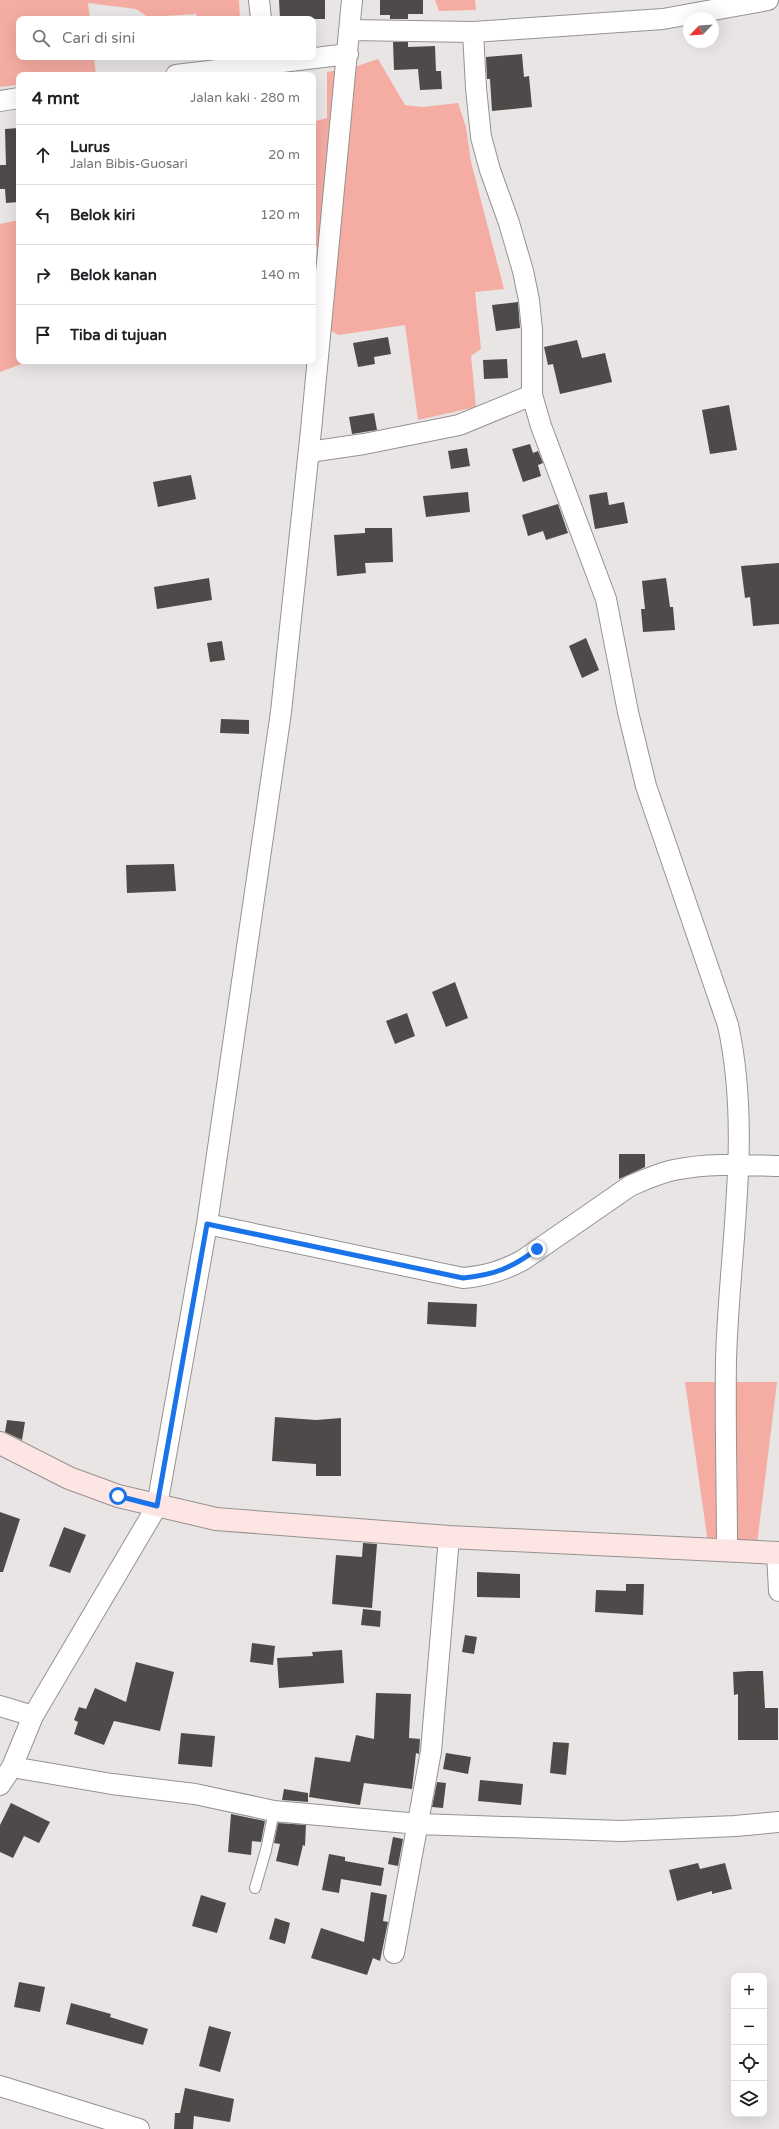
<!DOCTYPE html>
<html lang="id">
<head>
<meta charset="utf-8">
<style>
  body { margin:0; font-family:"Varela Round",sans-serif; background:#f2f2f2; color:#202124 }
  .controls { position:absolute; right:12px; bottom:12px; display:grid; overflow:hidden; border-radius:8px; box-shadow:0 4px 16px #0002 }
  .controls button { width:36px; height:36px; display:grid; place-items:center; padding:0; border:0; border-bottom:1px solid #e0e0e0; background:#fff; color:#202124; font:20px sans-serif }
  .compass { position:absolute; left:683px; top:12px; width:36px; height:36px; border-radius:50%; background:#fff; box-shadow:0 4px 16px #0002; rotate:245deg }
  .stop { position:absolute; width:12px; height:12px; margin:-9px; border:3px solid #1a73e8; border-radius:50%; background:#fff }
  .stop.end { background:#1a73e8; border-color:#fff; box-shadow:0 1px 4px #0008 }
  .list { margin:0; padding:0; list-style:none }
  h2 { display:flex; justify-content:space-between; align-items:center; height:52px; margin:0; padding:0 16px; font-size:17px }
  h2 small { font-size:13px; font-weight:400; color:#757577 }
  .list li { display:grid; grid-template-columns:26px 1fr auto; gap:12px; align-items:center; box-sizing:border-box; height:60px; padding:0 16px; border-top:1px solid #e0e0e0 }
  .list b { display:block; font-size:15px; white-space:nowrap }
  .list p { margin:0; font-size:13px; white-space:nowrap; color:#757577 }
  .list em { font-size:13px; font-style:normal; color:#757577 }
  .icon { flex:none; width:22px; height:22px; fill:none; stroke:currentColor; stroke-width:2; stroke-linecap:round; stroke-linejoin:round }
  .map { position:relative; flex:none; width:779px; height:2129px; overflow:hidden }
  .search { position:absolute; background:#fff; box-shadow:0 4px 16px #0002; left:16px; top:16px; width:300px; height:44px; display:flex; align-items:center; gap:10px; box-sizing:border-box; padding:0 14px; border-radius:8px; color:#757577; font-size:15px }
  .panel { position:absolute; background:#fff; box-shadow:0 4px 16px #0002; left:16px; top:72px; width:300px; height:292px; border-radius:8px }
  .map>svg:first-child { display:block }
</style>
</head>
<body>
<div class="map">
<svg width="779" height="2129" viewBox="0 0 779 2129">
  <rect width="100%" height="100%" fill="#e9e5e4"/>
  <!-- green -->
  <path fill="#f5aca2" d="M0,0H239L240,19H198L196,14L148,17L136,9L88,3L90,19H19V57H94L96,75H19V93L16,85L0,87Z
    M435,0H475L476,10L439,11Z
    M378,59L405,105L422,107L458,103L466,127L471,162L504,289L475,292L481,349L471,356L476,407L418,420L405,325L339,335L313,322V283L318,247H313V122L327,118V72L351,68Z
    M19,220V361H30L0,372V224Z
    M685,1382H777L756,1552L709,1550Z"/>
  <!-- building -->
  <path fill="#4d4a49" d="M279,0H325V19H280Z
    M380,0H423V14H408V19H390V15H380Z
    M393,42H408V47L435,46L436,71H441L442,89L420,90L418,69L394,70Z
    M522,54L524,77L529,76L532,107L492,111L490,79H487L486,57Z
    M19,128V202L6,203L5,189H0V165H6L5,129Z
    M518,302L520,328L496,331L492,305Z
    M388,337L391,354L374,357L375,364L358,367L353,343Z
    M577,340L582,358L605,353L612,382L560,394L553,364L548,365L544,347Z
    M507,359L508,378L484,379L483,360Z
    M729,405L737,450L710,454L702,410Z
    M374,413L377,430L352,434L349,417Z
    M530,444L533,453L538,451L543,463L538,465L541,476L523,482L512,449Z
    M467,448L470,466L451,469L448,451Z
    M191,475L196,499L158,507L153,482Z
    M468,492L470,512L426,517L423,496Z
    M607,492L609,505L624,502L628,523L595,529L589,495Z
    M558,504L568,533L546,540L543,531L528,536L522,515Z
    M365,528H392L393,562L365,563L366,573L337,576L334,535L365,533Z
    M779,563V624L753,626L750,597L745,598L741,566Z
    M209,578L212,600L157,609L154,587Z
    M666,578L670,607H673L675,630L643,632L641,609H645L642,581Z
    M586,638L599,670L582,678L569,646Z
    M222,641L225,660L210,662L207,643Z
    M221,719L249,720V734L220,733Z
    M174,864L176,891L127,893L126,865Z
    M455,982L468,1018L446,1027L432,992Z
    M407,1013L415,1036L395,1044L386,1021Z
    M619,1154H645V1167L619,1179Z
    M428,1302L477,1304L476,1327L427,1324Z
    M275,1417L316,1420L341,1418V1476H316V1464L272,1461Z
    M7,1420L25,1422L22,1440L5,1432Z
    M0,1512L20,1519L3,1572H0Z
    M64,1527L86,1535L70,1573L49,1566Z
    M363,1543L377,1544L372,1608L332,1604L336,1555L362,1557Z
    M477,1572L520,1574V1598L477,1597Z
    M626,1584H644L643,1615L595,1612L596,1590L626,1591Z
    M363,1609L381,1611L380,1627L361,1625Z
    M465,1635L477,1637L474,1654L462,1652Z
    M252,1643L275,1646L273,1665L250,1662Z
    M342,1650L344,1683L279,1688L277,1658L313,1656L312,1652Z
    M136,1662L174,1672L160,1731L114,1721L104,1745L74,1734L78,1722L74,1720L79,1707L86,1709L95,1688L126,1702Z
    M748,1671H763L765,1708H778V1740H738V1694L734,1695L733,1672Z
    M376,1693L411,1694L409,1738L420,1739L419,1754L416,1753L412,1789L364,1783L360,1805L309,1797L315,1757L350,1762L356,1735L374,1739Z
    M181,1733L215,1736L212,1767L178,1764Z
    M553,1742L569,1743L566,1775L550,1773Z
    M446,1753L471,1757L468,1774L443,1769Z
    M480,1780L523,1784L521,1805L478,1801Z
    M437,1782L446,1783L443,1808L432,1807Z
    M284,1789L308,1793V1802L282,1800Z
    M11,1803L50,1822L39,1843L24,1836L13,1858L0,1852V1825Z
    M231,1814L265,1821L261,1842L252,1841L251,1855L228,1852Z
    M278,1823L306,1825L305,1846L303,1845L298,1866L276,1861L280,1844L274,1843Z
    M393,1837L403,1839L398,1866L388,1864Z
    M329,1854L345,1857V1861L384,1868L381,1886L341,1879L339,1893L322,1890Z
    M698,1863L700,1869L725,1863L732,1889L712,1894V1891L677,1901L669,1870Z
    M371,1892L387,1895L383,1921L388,1922L380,1961L373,1958L367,1975L311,1958L321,1928L364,1942Z
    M201,1895L226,1903L217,1933L192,1926Z
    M275,1918L290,1923L285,1944L269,1939Z
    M19,1982L45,1987L40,2012L14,2007Z
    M71,2003L111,2014L110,2017L148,2029L143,2045L66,2024Z
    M209,2026L231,2032L220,2072L199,2066Z
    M185,2088L234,2099L230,2122L194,2116L193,2129H174L175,2113H180Z"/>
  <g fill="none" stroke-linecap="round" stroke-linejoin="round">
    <!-- lane casing -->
    <g stroke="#969291" stroke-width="12">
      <path id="lane" d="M255,1888L266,1850L274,1811"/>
    </g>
    <!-- street casing -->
    <g stroke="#969291" stroke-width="22">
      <path id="street" d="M259,0L261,19
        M350,30L473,32L663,19L768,0
        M473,32L476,88L481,137L490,170L509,223L523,271L529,300L532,330V395L541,426L606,599L628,712L646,786L728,1025C752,1135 729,1249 726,1360C725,1424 727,1487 727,1551
        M176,75L348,54
        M0,101L19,98
        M309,452L364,444L459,425L532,395
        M207,1224L463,1278C486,1276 503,1271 523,1260L630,1186C644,1180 659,1173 674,1170C707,1163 745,1165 779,1166
        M777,1553L779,1591
        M0,1706L33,1716
        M12,1767L112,1784L195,1794L274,1811L419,1824L621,1831L735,1826L779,1822
        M0,1785L12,1767L33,1716L157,1506L207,1224L281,712L311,430L352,0
        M394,1953L431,1751L449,1537
        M0,2086L139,2129"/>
    </g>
    <!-- secondary casing -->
    <g stroke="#969291" stroke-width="24">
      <path id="secondary" d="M0,1443L69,1478L118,1496L216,1519L449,1537L779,1553"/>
    </g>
    <!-- lane -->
    <use href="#lane" stroke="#fff" stroke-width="10"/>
    <!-- street -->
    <use href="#street" stroke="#fff" stroke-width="20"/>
    <!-- secondary -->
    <use href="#secondary" stroke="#fce5e2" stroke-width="22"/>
  </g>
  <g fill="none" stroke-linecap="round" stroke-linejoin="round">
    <!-- route -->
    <path stroke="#1a73e8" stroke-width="5" d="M118,1496L157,1506L207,1224L463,1278C494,1275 512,1268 537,1249"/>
  </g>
</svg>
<div class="controls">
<button>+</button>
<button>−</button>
<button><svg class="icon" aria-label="locate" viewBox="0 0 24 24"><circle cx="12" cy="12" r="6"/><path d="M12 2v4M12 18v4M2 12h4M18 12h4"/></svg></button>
<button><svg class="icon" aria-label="layers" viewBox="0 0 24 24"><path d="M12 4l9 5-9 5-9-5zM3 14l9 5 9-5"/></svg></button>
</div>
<svg class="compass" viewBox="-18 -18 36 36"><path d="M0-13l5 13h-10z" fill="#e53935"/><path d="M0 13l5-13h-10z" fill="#757577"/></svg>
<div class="stop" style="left:118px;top:1496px"></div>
<div class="stop end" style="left:537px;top:1249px"></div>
<div class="search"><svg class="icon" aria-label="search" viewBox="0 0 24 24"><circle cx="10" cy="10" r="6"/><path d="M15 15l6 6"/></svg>Cari di sini</div>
<section class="panel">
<h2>4 mnt<small>Jalan kaki · 280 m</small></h2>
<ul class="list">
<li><svg class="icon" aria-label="ahead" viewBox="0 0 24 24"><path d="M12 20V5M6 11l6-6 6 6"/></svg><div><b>Lurus</b><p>Jalan Bibis-Guosari</p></div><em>20 m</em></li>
<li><svg class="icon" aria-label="left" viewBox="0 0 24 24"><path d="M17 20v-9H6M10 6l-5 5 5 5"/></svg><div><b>Belok kiri</b></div><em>120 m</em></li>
<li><svg class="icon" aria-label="right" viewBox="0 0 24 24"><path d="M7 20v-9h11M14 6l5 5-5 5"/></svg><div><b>Belok kanan</b></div><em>140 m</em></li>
<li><svg class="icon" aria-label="arrive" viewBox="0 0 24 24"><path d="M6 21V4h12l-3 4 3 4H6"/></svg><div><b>Tiba di tujuan</b></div></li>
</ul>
</section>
</div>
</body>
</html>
